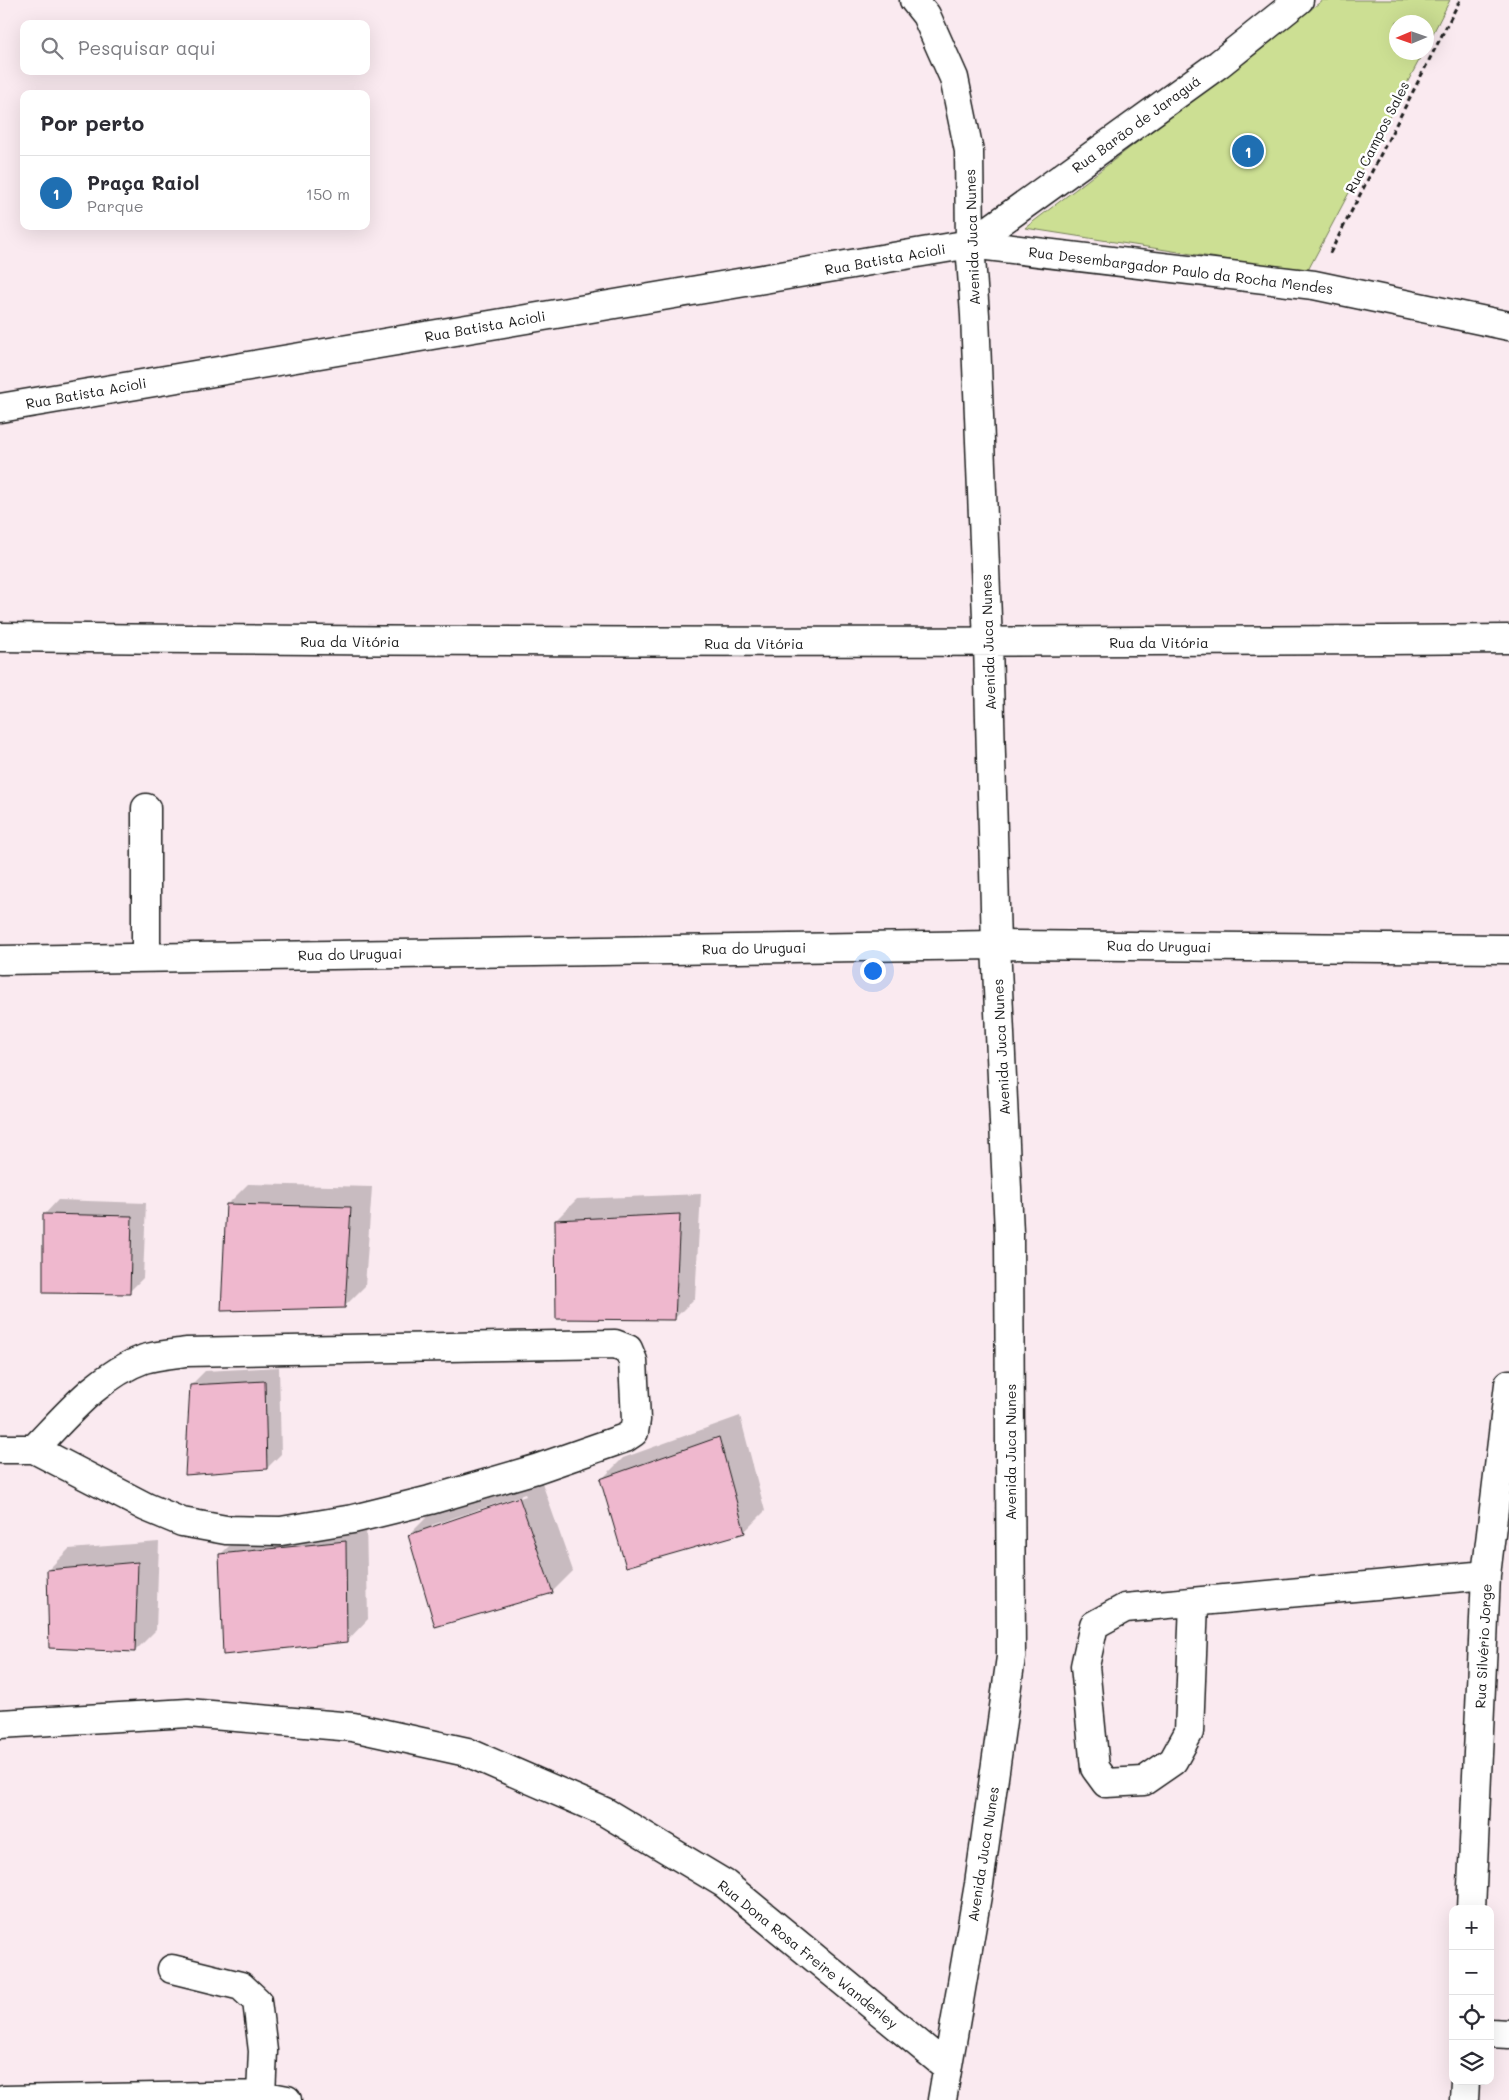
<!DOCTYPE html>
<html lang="pt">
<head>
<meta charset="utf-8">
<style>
  body { margin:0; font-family:Mali,sans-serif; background:#f2f2f3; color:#2b2b33 }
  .controls { position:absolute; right:15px; bottom:15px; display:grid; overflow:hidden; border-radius:10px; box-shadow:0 5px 20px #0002 }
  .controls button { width:45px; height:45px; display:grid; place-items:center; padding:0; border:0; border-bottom:1px solid #e1e1e2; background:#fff; color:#2b2b33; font:25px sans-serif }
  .compass { position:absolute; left:1389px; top:15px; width:45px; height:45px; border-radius:50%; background:#fff; box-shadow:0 5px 20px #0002; rotate:268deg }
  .you { position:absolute; left:872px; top:970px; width:18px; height:18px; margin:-12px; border:4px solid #fff; border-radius:50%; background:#1a73e8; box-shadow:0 0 0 8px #1a73e833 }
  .badge { display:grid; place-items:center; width:32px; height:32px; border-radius:50%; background:#1f6fb2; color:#fff; font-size:16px; font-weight:700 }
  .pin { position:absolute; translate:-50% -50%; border:2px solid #fff; box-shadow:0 1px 5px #0006 }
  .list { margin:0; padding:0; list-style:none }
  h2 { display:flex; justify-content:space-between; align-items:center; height:65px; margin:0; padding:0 20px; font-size:21px }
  h2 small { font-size:16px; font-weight:400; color:#7c7c81 }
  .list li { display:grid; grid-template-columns:32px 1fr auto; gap:15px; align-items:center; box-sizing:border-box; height:75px; padding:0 20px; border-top:1px solid #e1e1e2 }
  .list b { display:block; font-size:19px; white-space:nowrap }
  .list p { margin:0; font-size:16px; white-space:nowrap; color:#7c7c81 }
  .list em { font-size:16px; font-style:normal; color:#7c7c81 }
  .icon { flex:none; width:28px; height:28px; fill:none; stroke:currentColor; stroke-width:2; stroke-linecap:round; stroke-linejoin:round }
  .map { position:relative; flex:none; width:1509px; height:2100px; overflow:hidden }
  .search { position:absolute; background:#fff; box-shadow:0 5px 20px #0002; left:20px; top:20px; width:350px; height:55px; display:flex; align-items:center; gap:12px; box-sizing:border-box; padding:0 18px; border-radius:10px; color:#7c7c81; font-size:19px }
  .panel { position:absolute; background:#fff; box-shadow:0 5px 20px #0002; left:20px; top:90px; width:350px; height:140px; border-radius:10px }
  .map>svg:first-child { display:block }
</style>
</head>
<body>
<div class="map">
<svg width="1509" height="2100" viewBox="0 0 1509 2100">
  <rect width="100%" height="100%" fill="#faeaf0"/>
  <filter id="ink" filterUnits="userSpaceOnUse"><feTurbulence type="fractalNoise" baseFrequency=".02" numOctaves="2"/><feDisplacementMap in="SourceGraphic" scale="10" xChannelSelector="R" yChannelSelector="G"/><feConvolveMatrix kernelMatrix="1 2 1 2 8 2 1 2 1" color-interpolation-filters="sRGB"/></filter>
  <g filter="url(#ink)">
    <!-- green -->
    <path fill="#ccdf93" stroke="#747e58" d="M1323,0H1450L1427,45L1426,22H1396V52L1423,53L1307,272L1025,228Z"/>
    <!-- shadow -->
    <path fill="#0003" fill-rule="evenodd" d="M248,1184L372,1187L365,1286L344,1307L227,1205Z
      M701,1194L695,1298L674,1319L556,1220L577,1199Z
      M58,1200L146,1203L143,1278L129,1292L44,1215Z
      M279,1367L281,1454L267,1468L191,1385L205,1371Z
      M740,1416L765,1511L744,1532L602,1479L623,1458Z
      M540,1477L573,1571L552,1592L409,1535L430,1514ZM525,1494L526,1496L432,1528V1525Z
      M366,1521L368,1619L347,1641L221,1554L242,1533Z
      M159,1542L156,1630L135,1651L48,1570L69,1549Z"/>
    <!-- building -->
    <path fill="#efb8ce" stroke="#1c1c1c" d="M226,1204L351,1207L345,1308L221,1311Z
      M43,1214L132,1216L130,1294L43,1293Z
      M680,1214L675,1320L556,1319L555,1220Z
      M265,1381L267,1469L185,1475L190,1385Z
      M719,1437L745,1533L626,1567L600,1479Z
      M519,1497L553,1593L435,1627L408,1535Z
      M346,1541L347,1642L223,1655L219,1554Z
      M138,1562L135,1652L49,1648L47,1570Z"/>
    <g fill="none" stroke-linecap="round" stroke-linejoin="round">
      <!-- minor casing -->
      <g stroke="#1c1c1c" stroke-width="31">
        <path id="minor" d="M0,408L970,244L1219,64L1299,0
          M0,637C503,643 1006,643 1509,639
          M146,808V957
          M0,1449H34L146,1507L182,1522L226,1530L281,1531L353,1519L430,1500L536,1469L625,1438L634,1432L636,1420L633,1361L628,1349L615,1344L186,1352C173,1354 157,1355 144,1359C99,1375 66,1416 34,1449
          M1194,1602L1189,1732L1173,1761L1144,1781L1106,1783L1095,1768L1085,1666L1094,1625L1125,1608L1486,1575
          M0,1724L188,1713L353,1727L467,1752L605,1812L725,1884L947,2067
          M1471,1909L1486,1575L1509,1384
          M172,1969L241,1986L257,2001L263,2051L261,2095
          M1490,2033L1509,2034
          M4,2100L261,2095L287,2100
          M942,2100L979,1884L1011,1657L1009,1233L996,945L988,643L975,315L970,244
          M1464,2100L1465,2081"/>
      </g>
      <!-- major casing -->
      <g stroke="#1c1c1c" stroke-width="31">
        <path id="major" d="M914,0L926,15L954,78L969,151L970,244L1314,285L1509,326
          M0,960L996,945L1509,949"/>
      </g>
      <!-- path -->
      <path stroke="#1c1c1c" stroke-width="3" stroke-dasharray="5 4" stroke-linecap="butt" d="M1330,253L1460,0"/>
      <!-- minor -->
      <use href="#minor" stroke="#fff" stroke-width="28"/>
      <!-- major -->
      <use href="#major" stroke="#fff" stroke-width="28"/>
    </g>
  </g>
  <g text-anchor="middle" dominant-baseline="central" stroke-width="5" stroke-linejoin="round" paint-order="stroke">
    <!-- street labels -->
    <g font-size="14" fill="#1c1c1c" stroke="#fff">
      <text transform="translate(1136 124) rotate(-36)">Rua Barão de Jaraguá</text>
      <text transform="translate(1377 137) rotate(-63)">Rua Campos Sales</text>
      <text transform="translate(972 237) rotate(-92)">Avenida Juca Nunes</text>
      <text transform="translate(885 259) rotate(-10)">Rua Batista Acioli</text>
      <text transform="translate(1181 270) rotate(7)">Rua Desembargador Paulo da Rocha Mendes</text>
      <text transform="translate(485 326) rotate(-10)">Rua Batista Acioli</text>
      <text transform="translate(86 393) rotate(-10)">Rua Batista Acioli</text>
      <text x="350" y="641">Rua da Vitória</text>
      <text transform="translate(988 642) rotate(-92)">Avenida Juca Nunes</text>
      <text x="1159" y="642">Rua da Vitória</text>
      <text x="754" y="643">Rua da Vitória</text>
      <text transform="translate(1159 946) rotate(1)">Rua do Uruguai</text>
      <text transform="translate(754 948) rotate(-1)">Rua do Uruguai</text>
      <text transform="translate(350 954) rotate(-1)">Rua do Uruguai</text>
      <text transform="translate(1001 1047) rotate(-93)">Avenida Juca Nunes</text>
      <text transform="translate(1010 1452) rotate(-90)">Avenida Juca Nunes</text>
      <text transform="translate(1483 1646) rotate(-87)">Rua Silvério Jorge</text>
      <text transform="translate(983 1854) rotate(-81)">Avenida Juca Nunes</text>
      <text transform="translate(808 1954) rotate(39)">Rua Dona Rosa Freire Wanderley</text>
    </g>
  </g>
</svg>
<div class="controls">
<button>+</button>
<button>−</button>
<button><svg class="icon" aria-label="locate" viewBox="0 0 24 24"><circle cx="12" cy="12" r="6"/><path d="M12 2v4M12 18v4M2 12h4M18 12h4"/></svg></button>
<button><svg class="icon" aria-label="layers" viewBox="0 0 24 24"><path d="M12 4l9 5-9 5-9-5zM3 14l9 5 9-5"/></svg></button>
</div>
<svg class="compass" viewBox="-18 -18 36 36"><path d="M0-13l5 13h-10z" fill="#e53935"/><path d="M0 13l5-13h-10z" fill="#7c7c81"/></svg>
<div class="you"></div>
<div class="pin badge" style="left:1248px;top:151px">1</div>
<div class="search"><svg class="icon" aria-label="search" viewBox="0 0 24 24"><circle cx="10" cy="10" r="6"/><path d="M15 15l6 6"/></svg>Pesquisar aqui</div>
<section class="panel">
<h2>Por perto<small></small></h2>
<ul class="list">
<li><span class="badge">1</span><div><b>Praça Raiol</b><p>Parque</p></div><em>150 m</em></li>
</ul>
</section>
</div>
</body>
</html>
